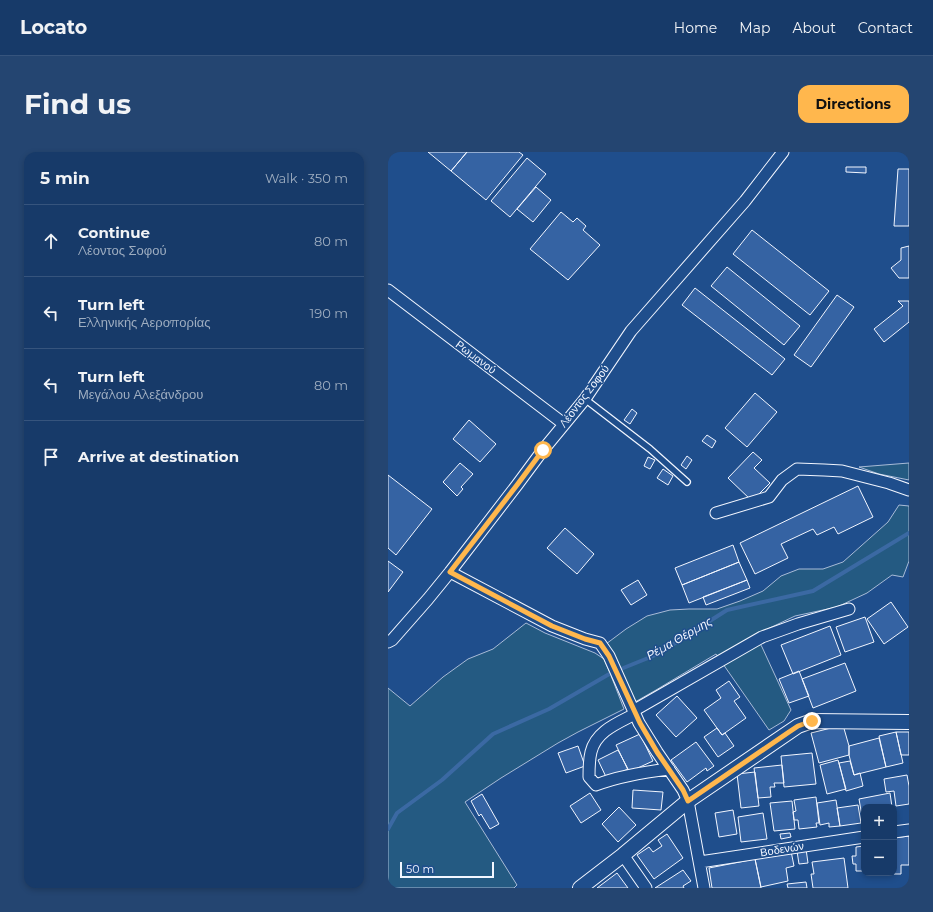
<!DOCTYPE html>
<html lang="en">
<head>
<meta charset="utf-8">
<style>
  body { margin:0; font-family:Montserrat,sans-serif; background:#244571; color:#f1f3f6 }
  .controls { position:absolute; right:12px; bottom:12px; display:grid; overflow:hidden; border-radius:8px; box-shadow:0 2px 6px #0003 }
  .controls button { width:36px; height:36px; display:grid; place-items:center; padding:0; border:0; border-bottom:1px solid #36547d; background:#173a69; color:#f1f3f6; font:20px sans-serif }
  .scale { position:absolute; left:12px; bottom:10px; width:94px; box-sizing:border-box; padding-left:4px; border:2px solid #f2f6ff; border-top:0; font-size:11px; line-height:14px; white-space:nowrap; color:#f2f6ff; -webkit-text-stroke:3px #1f4e8c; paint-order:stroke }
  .stop { position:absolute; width:12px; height:12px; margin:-9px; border:3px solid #ffb74d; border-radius:50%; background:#fff }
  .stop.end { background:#ffb74d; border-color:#fff; box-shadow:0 1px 4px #0008 }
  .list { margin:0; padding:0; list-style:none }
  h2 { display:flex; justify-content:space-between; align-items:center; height:52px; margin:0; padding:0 16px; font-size:17px }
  h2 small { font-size:13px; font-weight:400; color:#9eadc0 }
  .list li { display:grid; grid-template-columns:26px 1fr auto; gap:12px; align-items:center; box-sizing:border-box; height:72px; padding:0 16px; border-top:1px solid #36547d }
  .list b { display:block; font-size:15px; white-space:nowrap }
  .list p { margin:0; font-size:13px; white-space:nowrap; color:#9eadc0 }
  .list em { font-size:13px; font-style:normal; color:#9eadc0 }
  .icon { flex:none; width:22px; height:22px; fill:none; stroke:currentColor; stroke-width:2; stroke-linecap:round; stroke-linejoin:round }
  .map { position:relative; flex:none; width:521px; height:736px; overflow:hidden; border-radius:12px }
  header { display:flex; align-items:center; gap:24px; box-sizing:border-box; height:56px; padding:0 20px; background:#173a69; border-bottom:1px solid #36547d }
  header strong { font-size:19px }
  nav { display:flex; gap:22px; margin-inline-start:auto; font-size:14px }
  .intro { display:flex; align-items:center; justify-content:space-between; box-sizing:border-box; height:96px; padding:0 24px }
  h1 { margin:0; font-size:28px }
  .button { padding:10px 18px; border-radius:12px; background:#ffb74d; color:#111; font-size:14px; font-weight:700 }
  main { display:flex; gap:24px; padding:0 24px }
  aside { flex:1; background:#173a69; border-radius:12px; box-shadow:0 2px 6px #0003 }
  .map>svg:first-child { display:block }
</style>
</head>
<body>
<header>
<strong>Locato</strong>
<nav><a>Home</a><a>Map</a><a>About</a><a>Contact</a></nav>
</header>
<div class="intro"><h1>Find us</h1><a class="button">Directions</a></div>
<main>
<aside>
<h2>5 min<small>Walk · 350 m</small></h2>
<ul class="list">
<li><svg class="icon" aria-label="ahead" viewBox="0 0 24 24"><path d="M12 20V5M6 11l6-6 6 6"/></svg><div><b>Continue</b><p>Λέοντος Σοφού</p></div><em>80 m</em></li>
<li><svg class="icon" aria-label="left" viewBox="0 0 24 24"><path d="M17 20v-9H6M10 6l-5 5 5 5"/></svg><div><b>Turn left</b><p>Ελληνικής Αεροπορίας</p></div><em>190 m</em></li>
<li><svg class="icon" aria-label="left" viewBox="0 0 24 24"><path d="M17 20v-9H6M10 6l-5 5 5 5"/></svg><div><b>Turn left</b><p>Μεγάλου Αλεξάνδρου</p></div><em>80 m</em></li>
<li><svg class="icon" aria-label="arrive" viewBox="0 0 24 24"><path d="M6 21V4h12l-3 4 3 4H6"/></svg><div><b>Arrive at destination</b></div></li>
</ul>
</aside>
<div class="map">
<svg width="521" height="736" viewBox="0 0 521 736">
  <rect width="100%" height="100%" fill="#1f4e8c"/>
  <!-- green -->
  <path fill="#245a82" stroke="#a8bbd7" d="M521,311V328L491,322L471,315Z
    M511,353L521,354V409L515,425L504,423L479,441L449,455L407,464L367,483L374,495L403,558L396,569L381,578L328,502L268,538L247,550L218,492L238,477L259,464L282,458L301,457H329L352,449L375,439L393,424L411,417H435L455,410L500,370Z
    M138,471L157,481L207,501L216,507L222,521L236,557L190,580L170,591L113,626L77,650L129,733L126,736H0V536L22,554L55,525L80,507L105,497Z"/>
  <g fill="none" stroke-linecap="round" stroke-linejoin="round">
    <!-- stream -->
    <path stroke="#3b69a3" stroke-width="4" d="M0,677L9,661L54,628L105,582L161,557L223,521L270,502L339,458L425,439L521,381"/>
  </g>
  <!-- building -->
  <path fill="#3563a3" stroke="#f2f6ff" d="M40,0H79L63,19Z
    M79,0H131L135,3L98,48L63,19Z
    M139,6L158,22L122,65L103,49Z
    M458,15H478V21L458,20Z
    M510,17H521V74H506Z
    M148,35L163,48L145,70L129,57Z
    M173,60L185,70L189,66L198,74L195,78L212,93L180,128L142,97Z
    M364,78L441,139L422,163L345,102Z
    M521,94V126H511L503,116L513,108V96Z
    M339,115L412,174L396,193L323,134Z
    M307,136L397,207L384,223L294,153Z
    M449,143L466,155L423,215L406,203Z
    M510,149H521V170L496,190L486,177L515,154Z
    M367,241L389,260L359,295L337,276Z
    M244,257L249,261L242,272L236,268Z
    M81,268L108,292L92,310L65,287Z
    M319,283L328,289L324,296L314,289Z
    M365,300L374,308L366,316L382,331L364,349L340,326Z
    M299,304L304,308L298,317L293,313Z
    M260,305L267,308L262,317L256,314Z
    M72,311L85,322L73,335L75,337L69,344L55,330Z
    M275,317L285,324L280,333L269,326Z
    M0,323L44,357L8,403L0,396Z
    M470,334L485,365L450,382L446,375L429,383L425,377L393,392L400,406L367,422L352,391Z
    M177,376L206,402L189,422L159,396Z
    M345,393L351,410L294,433L287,416Z
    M0,409L15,420L0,440Z
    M351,410L359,428L301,451L294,433Z
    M250,428L259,443L243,453L233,438Z
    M359,428L362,436L318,453L315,445Z
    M503,450L520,475L496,492L479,467Z
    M477,465L486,490L457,500L448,475Z
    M442,474L453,503L405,522L393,493Z
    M457,511L468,539L425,556L414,527Z
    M411,519L421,544L401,551L391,527Z
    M341,529L352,545L346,549L358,566L334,583L316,558L333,546L328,538Z
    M289,544L309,566L288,585L268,563Z
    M455,573L461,594V603L431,611L423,581Z
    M329,576L334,583L337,581L346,594L330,605L316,585Z
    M508,580H521V603H513Z
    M508,580L515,611L498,615L491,584Z
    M252,582L265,609L241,620L228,593Z
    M491,586L498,615L466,623L461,603V594Z
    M308,590L326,614L319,619L318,616L299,630L283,608Z
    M190,594L197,614L178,621L170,601Z
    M230,598L240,617L219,627L210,608Z
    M424,601L428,632L396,635L393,604Z
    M450,608L458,637L439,642L432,613Z
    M462,609L466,623L472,621L475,634L458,639L451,611Z
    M394,613L396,631H386L387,635H382L383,645L370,646L366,616Z
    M367,620L371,654L353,656L349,622Z
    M519,623L521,634V652L508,654L506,639L498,640L496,627Z
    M245,638L275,640L273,658L244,656Z
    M202,641L213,658L193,671L182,654Z
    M502,641L504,655H476V676L471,647Z
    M94,642L111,672L102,677L93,662L91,664L83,649Z
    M428,645L431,671H428L429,675L411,677L410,668H406L405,660L408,659L406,648Z
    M448,648L452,674L441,675V671L432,673L429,651Z
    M404,649L407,677L386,679L382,651Z
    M470,653L473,671L452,674L449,656Z
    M231,655L248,673L230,690L214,672Z
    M345,658L349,682L331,685L327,661Z
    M375,661L379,687L353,690L350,665Z
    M402,681L403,685L393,687L392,682Z
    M279,682L295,706L266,727L249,703L261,695L265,700L274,694L270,688Z
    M521,684V713H513V722H506V686Z
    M476,694V719H468V712H465L464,704H468V695Z
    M418,697L420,711L411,712L409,699Z
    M403,699L406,714L398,716L400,729L373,735L367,707Z
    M456,706L460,736H425L423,722H426L424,710Z
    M367,707L373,736H324L321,716Z
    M295,718L303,729L295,734L296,736H267Z
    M229,721L240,736H209Z
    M418,730L419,736H400L399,732Z"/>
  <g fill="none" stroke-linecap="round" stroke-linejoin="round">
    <!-- service casing -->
    <g stroke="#f2f6ff" stroke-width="8">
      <path id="service" d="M197,247L262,297L299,330"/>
    </g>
    <!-- minor casing -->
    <g stroke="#f2f6ff" stroke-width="13">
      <path id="minor" d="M0,138L176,272
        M328,361L381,345L394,328L409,317L436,318L454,319L501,331L521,338
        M62,420L164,474L197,487L212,491L221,504L251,571L269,600L295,638L300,649L316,736
        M0,490L4,488L40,447L62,420L129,333L155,298L197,247L243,179L357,49L395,0
        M245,559L374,485L410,472L461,457
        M247,562C230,571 208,579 203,600C201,608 201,617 201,625L208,633C231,624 256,620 281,617
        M506,680L521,678
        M235,703L258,736
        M312,710L476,685"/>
    </g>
    <!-- tertiary casing -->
    <g stroke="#f2f6ff" stroke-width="16">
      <path id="tertiary" d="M192,736L235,703L300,649L410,574L424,569L521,570"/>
    </g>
    <!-- service -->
    <use href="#service" stroke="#1f4e8c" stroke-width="5.5"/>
    <!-- minor -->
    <use href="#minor" stroke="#1f4e8c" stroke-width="11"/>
    <!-- tertiary -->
    <use href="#tertiary" stroke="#1f4e8c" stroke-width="14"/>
  </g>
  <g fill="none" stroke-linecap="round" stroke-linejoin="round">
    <!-- route -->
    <path stroke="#ffb74d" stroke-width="5" d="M155,298L129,333L62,420L164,474L197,487L212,491L221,504L252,571L269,600L295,638L300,649L401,580L410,574L424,569"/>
  </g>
  <g text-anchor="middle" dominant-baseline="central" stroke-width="3" stroke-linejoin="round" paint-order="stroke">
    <!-- street labels -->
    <g font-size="11" fill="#f2f6ff" stroke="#1f4e8c">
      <text transform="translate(88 205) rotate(37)">Ρωμανού</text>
      <text transform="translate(196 244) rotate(-53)">Λέοντος Σοφού</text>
      <text transform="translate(394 697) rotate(-9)">Βοδενών</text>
    </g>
    <!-- water labels -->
    <g font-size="12" font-style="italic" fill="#f2f6ff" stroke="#1f4e8c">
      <text transform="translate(291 486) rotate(-30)">Ρέμα Θέρμης</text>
    </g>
  </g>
</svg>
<div class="controls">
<button>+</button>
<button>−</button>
</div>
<div class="scale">50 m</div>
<div class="stop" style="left:155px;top:298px"></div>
<div class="stop end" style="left:424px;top:569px"></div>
</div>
</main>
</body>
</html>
